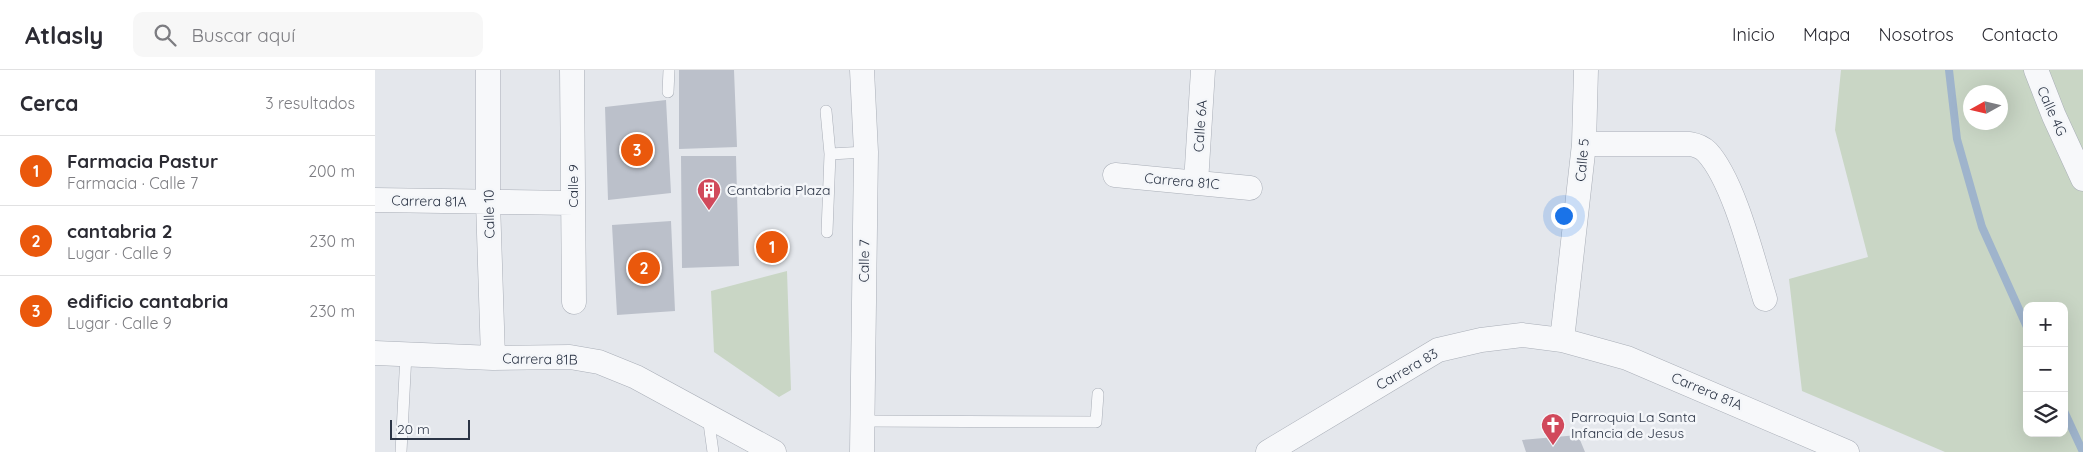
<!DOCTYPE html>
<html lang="es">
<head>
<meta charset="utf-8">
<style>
  body { margin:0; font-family:Quicksand,sans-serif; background:#f7f7f7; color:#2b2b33 }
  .controls { position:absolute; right:15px; bottom:15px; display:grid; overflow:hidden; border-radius:10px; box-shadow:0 5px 20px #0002 }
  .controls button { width:45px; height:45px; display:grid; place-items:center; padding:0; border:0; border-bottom:1px solid #e1e1e2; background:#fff; color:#2b2b33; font:25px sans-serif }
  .compass { position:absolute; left:1588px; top:15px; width:45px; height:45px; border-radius:50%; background:#fff; box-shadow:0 5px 20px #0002; rotate:262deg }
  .scale { position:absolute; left:15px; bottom:12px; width:80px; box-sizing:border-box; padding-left:5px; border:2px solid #2b3445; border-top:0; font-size:14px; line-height:18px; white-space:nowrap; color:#2b3445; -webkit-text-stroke:4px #f4f6f9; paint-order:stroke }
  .you { position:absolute; left:1188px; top:145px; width:18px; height:18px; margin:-12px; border:4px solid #fff; border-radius:50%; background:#1a73e8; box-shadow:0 0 0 8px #1a73e833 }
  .badge { display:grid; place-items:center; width:32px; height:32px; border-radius:50%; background:#ea580c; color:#fff; font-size:16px; font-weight:700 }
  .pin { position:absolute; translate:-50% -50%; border:2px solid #fff; box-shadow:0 1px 5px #0006 }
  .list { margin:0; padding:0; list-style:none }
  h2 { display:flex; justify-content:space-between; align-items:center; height:65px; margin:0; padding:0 20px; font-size:21px }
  h2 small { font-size:16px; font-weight:400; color:#7c7c81 }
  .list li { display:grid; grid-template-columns:32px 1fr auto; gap:15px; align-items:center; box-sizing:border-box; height:70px; padding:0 20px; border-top:1px solid #e1e1e2 }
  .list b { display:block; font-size:19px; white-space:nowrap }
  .list p { margin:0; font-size:16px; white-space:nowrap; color:#7c7c81 }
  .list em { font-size:16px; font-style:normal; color:#7c7c81 }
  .icon { flex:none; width:28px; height:28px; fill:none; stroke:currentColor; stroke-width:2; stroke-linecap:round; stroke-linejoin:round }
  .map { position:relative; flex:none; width:1708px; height:382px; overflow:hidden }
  header { display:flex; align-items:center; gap:30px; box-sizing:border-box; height:70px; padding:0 25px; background:#fff; border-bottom:1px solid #e1e1e2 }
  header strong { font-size:24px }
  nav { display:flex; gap:28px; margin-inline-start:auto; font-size:18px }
  .search { width:350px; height:45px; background:#f7f7f7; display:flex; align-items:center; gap:12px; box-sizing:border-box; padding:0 18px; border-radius:10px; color:#7c7c81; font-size:19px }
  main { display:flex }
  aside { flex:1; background:#fff }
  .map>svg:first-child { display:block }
</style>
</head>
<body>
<header>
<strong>Atlasly</strong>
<div class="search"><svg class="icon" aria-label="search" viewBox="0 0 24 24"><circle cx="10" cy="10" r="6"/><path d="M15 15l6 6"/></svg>Buscar aquí</div>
<nav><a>Inicio</a><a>Mapa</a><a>Nosotros</a><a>Contacto</a></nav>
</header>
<main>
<aside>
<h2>Cerca<small>3 resultados</small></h2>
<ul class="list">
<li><span class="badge">1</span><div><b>Farmacia Pastur</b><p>Farmacia · Calle 7</p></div><em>200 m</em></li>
<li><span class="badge">2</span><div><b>cantabria 2</b><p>Lugar · Calle 9</p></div><em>230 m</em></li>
<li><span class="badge">3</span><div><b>edificio cantabria</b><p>Lugar · Calle 9</p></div><em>230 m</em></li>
</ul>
</aside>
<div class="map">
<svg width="1708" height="382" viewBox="0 0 1708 382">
  <rect width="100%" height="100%" fill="#e4e7ec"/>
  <!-- green -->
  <path fill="#c9d6c5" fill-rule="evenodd" d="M1466,0H1708V382H1570L1427,321L1414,209L1493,187L1460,60ZM1596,22H1626V52H1596ZM1652,236H1689V363H1652Z
    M412,201L416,320L404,327L339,282L336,221Z"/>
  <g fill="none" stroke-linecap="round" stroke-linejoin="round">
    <!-- stream -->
    <path stroke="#9fb4cc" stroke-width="8" d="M1574,0L1582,69L1607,157L1652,257
      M1689,341L1708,382"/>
  </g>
  <!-- building -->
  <path fill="#bbc0ca" d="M304,0H359L362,77L304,79Z
    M291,30L296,123L233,130L230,37Z
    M306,86H361L364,196L307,198Z
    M296,151L300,241L242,245L237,155Z
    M1203,365L1210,382H1151L1147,370Z"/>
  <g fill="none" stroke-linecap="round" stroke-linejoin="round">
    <!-- service casing -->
    <g stroke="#a9aeb7" stroke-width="12">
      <path id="service" d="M293,22L294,0
        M451,41L455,84L452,162
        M455,84L491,82
        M333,346L338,382
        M487,351L721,352L723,324
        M26,382L31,284"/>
    </g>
    <!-- minor casing -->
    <g stroke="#a9aeb7" stroke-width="25">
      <path id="minor" d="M113,0V132L118,288
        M197,0L199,232
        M1661,0L1679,46L1708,109
        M1209,74H1315C1321,75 1327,77 1332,82C1359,111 1378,190 1390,229
        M740,105L875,118
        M821,113L828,0
        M0,130L198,133
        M1187,270L1209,74L1211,0
        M0,283L118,288L195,287L224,292L261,307L399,382
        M487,382L491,82L487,0
        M893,382L1063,280L1106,270L1147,265L1187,270L1252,288L1472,382"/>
    </g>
    <!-- service -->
    <use href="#service" stroke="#f7f8fa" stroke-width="11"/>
    <!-- minor -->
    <use href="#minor" stroke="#f7f8fa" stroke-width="24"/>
  </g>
  <!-- icons -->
  <defs>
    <g id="building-pin" transform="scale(1.25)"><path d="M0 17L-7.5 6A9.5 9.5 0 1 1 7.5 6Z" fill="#d1495b" stroke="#f4f6f9"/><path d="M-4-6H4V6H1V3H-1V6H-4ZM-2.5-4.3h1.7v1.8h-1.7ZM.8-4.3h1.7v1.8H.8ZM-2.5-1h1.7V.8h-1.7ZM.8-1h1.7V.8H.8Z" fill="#fff"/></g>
    <g id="church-pin" transform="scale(1.25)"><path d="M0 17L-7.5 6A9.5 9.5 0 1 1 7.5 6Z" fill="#d1495b" stroke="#f4f6f9"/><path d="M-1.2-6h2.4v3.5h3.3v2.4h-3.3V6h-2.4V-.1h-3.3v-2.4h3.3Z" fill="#fff"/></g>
  </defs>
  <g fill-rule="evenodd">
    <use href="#building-pin" x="334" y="120"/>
    <use href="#church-pin" x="1178" y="355"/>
  </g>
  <g text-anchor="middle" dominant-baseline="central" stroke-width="5" stroke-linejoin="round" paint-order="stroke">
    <!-- street labels -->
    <g font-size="14" fill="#2b3445" stroke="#f4f6f9">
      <text transform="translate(1677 41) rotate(66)">Calle 4G</text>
      <text transform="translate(825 56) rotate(-86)">Calle 6A</text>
      <text transform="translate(1207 90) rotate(-85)">Calle 5</text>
      <text transform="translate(807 111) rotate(5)">Carrera 81C</text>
      <text transform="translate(198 116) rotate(-90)">Calle 9</text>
      <text transform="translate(54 131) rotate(1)">Carrera 81A</text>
      <text transform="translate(114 144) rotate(-91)">Calle 10</text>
      <text transform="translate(489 191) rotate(-89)">Calle 7</text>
      <text transform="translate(165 289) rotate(1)">Carrera 81B</text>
      <text transform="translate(1032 299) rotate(-30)">Carrera 83</text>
      <text transform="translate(1332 321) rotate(23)">Carrera 81A</text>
    </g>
    <!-- poi labels -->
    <g font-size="14" fill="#2b3445" stroke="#f4f6f9" text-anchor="start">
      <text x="352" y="120">Cantabria Plaza</text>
      <text x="1196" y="347">Parroquia La Santa<tspan x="1196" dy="16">Infancia de Jesus</tspan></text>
    </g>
  </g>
</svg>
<div class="controls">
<button>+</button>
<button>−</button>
<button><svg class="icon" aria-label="layers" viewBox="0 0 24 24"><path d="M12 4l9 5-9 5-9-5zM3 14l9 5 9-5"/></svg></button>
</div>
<svg class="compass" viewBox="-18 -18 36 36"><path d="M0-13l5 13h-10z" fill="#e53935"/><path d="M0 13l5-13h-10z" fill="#7c7c81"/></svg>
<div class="scale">20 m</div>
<div class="you"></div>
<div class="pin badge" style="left:397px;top:177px">1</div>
<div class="pin badge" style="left:269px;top:198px">2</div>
<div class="pin badge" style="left:262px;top:80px">3</div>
</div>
</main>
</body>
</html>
